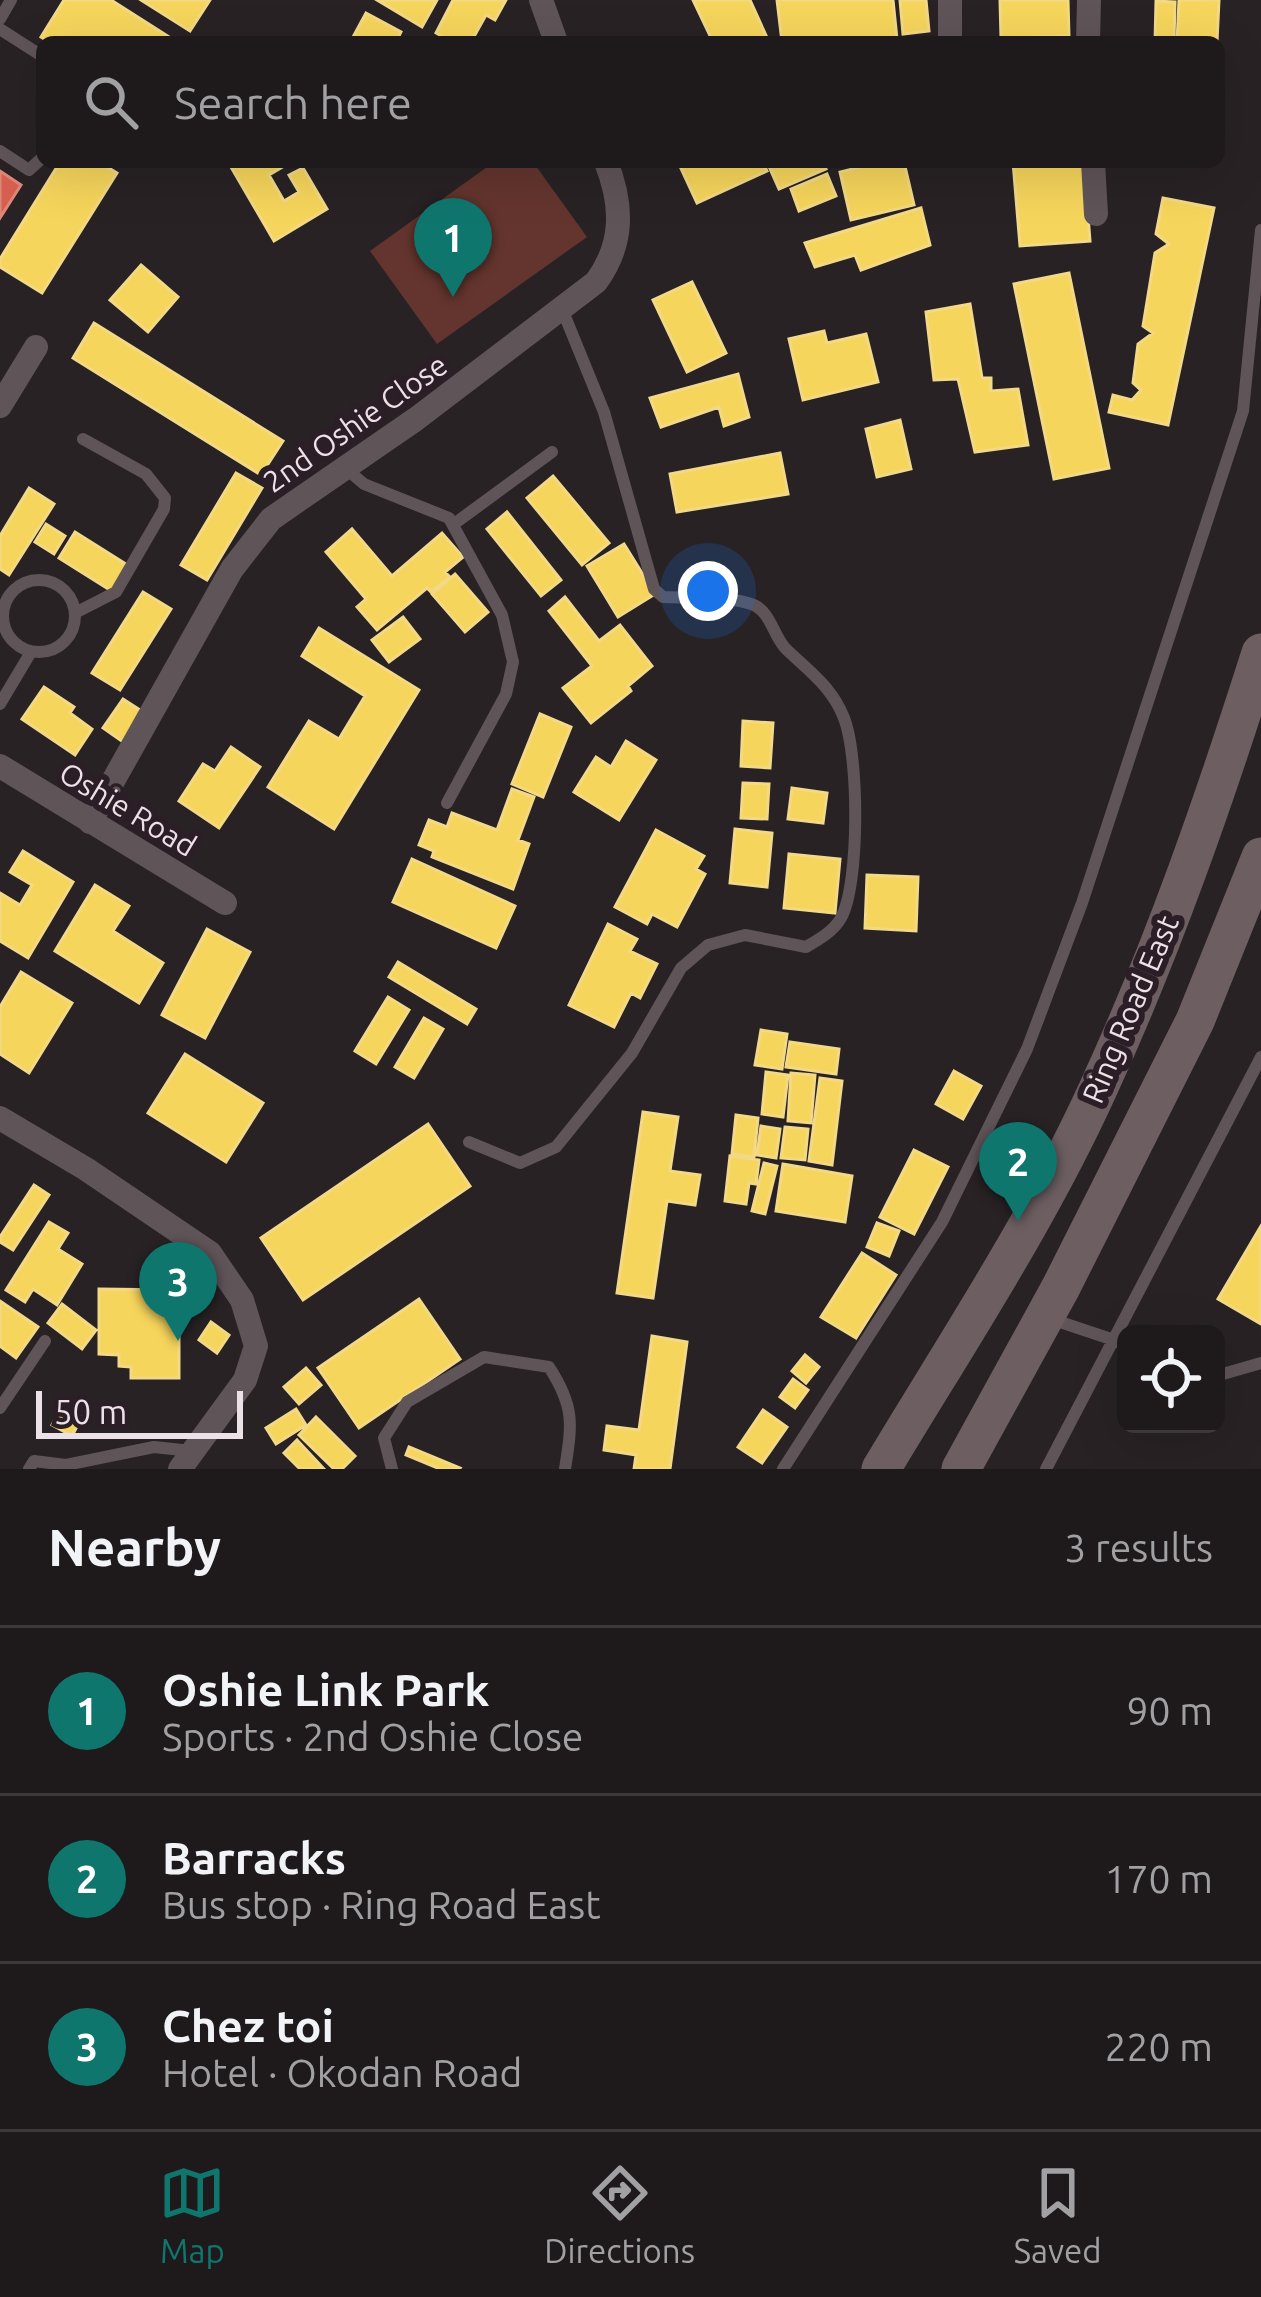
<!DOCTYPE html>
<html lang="en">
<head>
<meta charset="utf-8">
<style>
  body { margin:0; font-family:Ubuntu,sans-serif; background:#2b2729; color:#f1f3f6 }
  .controls { position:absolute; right:36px; bottom:36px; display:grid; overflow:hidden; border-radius:18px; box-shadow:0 12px 48px #0002 }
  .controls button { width:108px; height:108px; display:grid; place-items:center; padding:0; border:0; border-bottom:3px solid #3c383b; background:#1e1a1c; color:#f1f3f6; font:60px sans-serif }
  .scale { position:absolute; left:36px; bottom:30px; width:207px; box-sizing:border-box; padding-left:12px; border:6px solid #ebe1e6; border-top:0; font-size:33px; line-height:42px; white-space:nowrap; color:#ebe1e6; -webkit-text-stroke:9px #2c1e26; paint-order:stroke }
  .you { position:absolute; left:708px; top:591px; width:42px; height:42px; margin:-30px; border:9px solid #fff; border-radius:50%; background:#1a73e8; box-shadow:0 0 0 18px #1a73e833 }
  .badge { display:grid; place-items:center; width:78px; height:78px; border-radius:50%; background:#0f766e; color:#fff; font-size:39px; font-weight:700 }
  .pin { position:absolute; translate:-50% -99px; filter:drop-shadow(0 3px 6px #0008) }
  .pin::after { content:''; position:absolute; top:63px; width:42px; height:36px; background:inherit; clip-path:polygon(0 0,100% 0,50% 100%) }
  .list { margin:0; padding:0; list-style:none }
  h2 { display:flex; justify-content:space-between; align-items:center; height:156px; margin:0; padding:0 48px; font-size:51px }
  h2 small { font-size:39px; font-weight:400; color:#a1a1a3 }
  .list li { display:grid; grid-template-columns:78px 1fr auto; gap:36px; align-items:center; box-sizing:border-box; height:168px; padding:0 48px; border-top:3px solid #3c383b }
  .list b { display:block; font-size:45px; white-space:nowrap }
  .list p { margin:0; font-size:39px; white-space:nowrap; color:#a1a1a3 }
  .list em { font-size:39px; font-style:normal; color:#a1a1a3 }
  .icon { flex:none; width:66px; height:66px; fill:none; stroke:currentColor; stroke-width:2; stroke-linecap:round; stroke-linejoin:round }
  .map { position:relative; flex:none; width:1261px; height:1469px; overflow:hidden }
  .search { position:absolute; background:#1e1a1c; box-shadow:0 12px 48px #0002; left:36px; right:36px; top:36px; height:132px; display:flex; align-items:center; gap:30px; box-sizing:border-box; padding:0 42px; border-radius:18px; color:#a1a1a3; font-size:45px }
  .sheet { height:660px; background:#1e1a1c }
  nav { display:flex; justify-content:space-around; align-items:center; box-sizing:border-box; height:168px; border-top:3px solid #3c383b; background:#1e1a1c; font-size:33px; color:#a1a1a3 }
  nav a { display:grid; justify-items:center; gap:6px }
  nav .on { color:#0f766e }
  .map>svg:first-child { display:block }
</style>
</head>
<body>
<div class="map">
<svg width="1261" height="1469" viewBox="0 0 1261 1469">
  <rect width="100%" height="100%" fill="#282225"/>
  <!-- green -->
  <path fill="#64352e" d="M494,162H533L587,237L437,344L370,251Z"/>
  <!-- homes -->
  <path fill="#f6d55c" stroke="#f3d985" stroke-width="3" d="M64,0H111L177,42H49L41,37Z
    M141,0H210L190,31Z
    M377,0H437L422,27Z
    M453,0H506L495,20L486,15L471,42H452L436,33Z
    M693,0H750L769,42H713Z
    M777,0H893L897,39L782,42Z
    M900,0H926L929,31L903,34Z
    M1000,0H1068L1069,36L1001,38Z
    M1179,0H1219L1217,42H1177Z
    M1156,1L1175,2L1174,42H1155Z
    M366,13L401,32L396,42L352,39Z
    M60,162H99L117,173L42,293L0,267V259Z
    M240,162H291L269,175L284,201L299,192L289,175L303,168L327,209L274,241L231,167Z
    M678,162H763L767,171L697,203Z
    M767,162H823L826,169L779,189Z
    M881,162H904L914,205L851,220L840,172Z
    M1013,162H1084L1090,241L1020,246Z
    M827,174L836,196L799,211L791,189Z
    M1163,198L1214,208L1168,425L1109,412L1113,395L1132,400L1141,390L1133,383L1138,344L1153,333L1143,326L1155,253L1169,244L1156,234Z
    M921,208L930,245L861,270L855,255L815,267L805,243Z
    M141,265L178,297L148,332L110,300Z
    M1069,273L1109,468L1054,479L1014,284Z
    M692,282L726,353L687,372L653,300Z
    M970,304L982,378H991V391L1018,389L1028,445L975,452L958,379L934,380L926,312Z
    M94,323L283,441L261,475L73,358Z
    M824,331L827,343L866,334L878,382L803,400L789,339Z
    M738,374L749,417L724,426L719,407L661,427L650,398Z
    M900,420L911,469L877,477L866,429Z
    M780,453L788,494L677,512L670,474Z
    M236,473L262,488L207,580L181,565Z
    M553,476L609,543L582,565L527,498Z
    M29,488L54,504L9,575L0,569V536Z
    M507,512L561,580L541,596L487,529Z
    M46,524L65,536L54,554L35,542Z
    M352,529L392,576L442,533L463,557L445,572L450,577L431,592L427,588L377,630L357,607L366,599L326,552Z
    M75,532L129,566L113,592L59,558Z
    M624,544L655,594L618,617L587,566Z
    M455,574L488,612L465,632L432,594Z
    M143,592L171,609L120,690L92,673Z
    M565,597L599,641L620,625L652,666L628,686L631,691L591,723L563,688L592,666L549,611Z
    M403,617L420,639L389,662L372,640Z
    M319,628L419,690L334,829L268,787L309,721L339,739L365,696L302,656Z
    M44,687L74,707L70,713L92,729L75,755L22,719Z
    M123,699L143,712L123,742L103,728Z
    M540,714L571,727L543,797L512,784Z
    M743,721L773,723L770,768L741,766Z
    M626,741L656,760L619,820L574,792L596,757L611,767Z
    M231,747L260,767L219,828L179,801L203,764L215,771Z
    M743,783L769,784L767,819L741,818Z
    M792,788L827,793L823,823L788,819Z
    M512,789L534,797L518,840L529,844L513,889L432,857L434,851L419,845L429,820L447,827L452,813L497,830Z
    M735,829L772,833L767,887L730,883Z
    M656,830L704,856L696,869L705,874L677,927L652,914L647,924L615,907Z
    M23,851L73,882L28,958L0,941V893L20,905L32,885L10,872Z
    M789,854L840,859L835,913L784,908Z
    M412,859L515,906L496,948L393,902Z
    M867,875L918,877L916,931L865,928Z
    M95,885L129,906L113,931L163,963L139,1003L55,951Z
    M608,924L637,939L630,951L657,964L640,998L631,993L614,1027L569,1005Z
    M207,929L250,952L205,1038L162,1015Z
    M398,962L476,1009L467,1024L389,977Z
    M21,972L72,1003L29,1073L0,1054V1007Z
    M388,997L409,1010L376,1064L355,1051Z
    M424,1018L443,1029L414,1078L395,1067Z
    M761,1030L787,1034L782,1069L755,1065Z
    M790,1042L839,1049L836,1074L786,1067Z
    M185,1054L263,1103L226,1162L148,1113Z
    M954,1071L981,1086L963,1119L936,1104Z
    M766,1072L788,1075L783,1117L762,1114Z
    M791,1073L815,1075L811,1123L788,1121Z
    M820,1078L842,1081L832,1165L809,1161Z
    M643,1112L678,1117L670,1171L700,1175L695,1205L667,1201L653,1298L617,1293Z
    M736,1115L758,1118L754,1157L732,1154Z
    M428,1124L470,1186L303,1300L261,1238Z
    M761,1126L780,1129L776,1158L757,1155Z
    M785,1127L808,1129L805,1160L781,1158Z
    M914,1150L948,1167L914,1234L880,1217Z
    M730,1156L759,1160L756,1184L749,1183L746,1204L725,1201Z
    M764,1163L777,1166L765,1214L752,1211Z
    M783,1164L852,1176L845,1222L776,1211Z
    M34,1185L49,1195L13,1250L0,1242V1237Z
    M49,1222L68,1233L58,1249L82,1264L57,1305L33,1289L25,1302L6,1290Z
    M877,1223L899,1231L889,1256L867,1247Z
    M1261,1226V1324L1218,1299Z
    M862,1253L896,1275L856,1338L821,1317Z
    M99,1289L179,1290V1378H131V1367L119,1366V1355L99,1354Z
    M419,1299L460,1359L359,1428L318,1368Z
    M0,1301L38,1327L16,1358L0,1346Z
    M62,1304L96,1330L82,1349L48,1323Z
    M211,1322L229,1335L217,1353L199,1340Z
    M652,1336L687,1342L670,1469H634L636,1455L604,1450L607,1426L639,1430Z
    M805,1355L819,1367L806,1383L792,1371Z
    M306,1368L321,1385L299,1404L284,1387Z
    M793,1379L808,1390L795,1408L780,1397Z
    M62,1406L82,1417L72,1436L52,1425Z
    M296,1409L306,1425L276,1444L266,1428Z
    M763,1410L787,1427L762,1463L738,1447Z
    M316,1417L355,1456L342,1469H334L299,1435Z
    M297,1440L324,1469H300L284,1453Z
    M409,1447L460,1468L459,1469H440L406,1455Z"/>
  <!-- shops -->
  <path fill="#d6604d" stroke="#dc877b" stroke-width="3" d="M0,171L21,185L0,218Z"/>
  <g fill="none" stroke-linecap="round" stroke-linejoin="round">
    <!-- lane -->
    <path stroke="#5f5458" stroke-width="12" d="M0,19L11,0
      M0,29L42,56
      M0,151L29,170L42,158
      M344,467L364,484L449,518L502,615L513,662L506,694L447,803
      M454,524L552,452
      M3 616a36 36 0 1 1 72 0a36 36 0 1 1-72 0Z
      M75,613L116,592L164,509L165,498L146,474L83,439
      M0,704L31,652
      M469,1142L520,1163L556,1147L632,1053L681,968L708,945L745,935L806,947C818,940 834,931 841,918C860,883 859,756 844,718C832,687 810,672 786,649C774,637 771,613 754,605C733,596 686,598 663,597L654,589L604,412L562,309
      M1051,1319L1126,1344
      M1216,1376L1261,1363
      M0,1408L45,1341
      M29,1469L34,1461L66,1465L154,1447L191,1451
      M392,1469L384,1438L407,1402L484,1357L549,1367C575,1407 572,1424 565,1469
      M783,1469L942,1222L1027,1049L1082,903L1243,411L1261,230
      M1046,1469L1261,1057"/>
    <!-- street -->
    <path stroke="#5f5458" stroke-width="24" d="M541,0L556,42
      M950,0V42
      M1088,42L1089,0
      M1093,162L1096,214
      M0,406L36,347
      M0,766L225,903
      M90,822L232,569L271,519L416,419L596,282C624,244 623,205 606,162
      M0,1118L86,1169L210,1253L242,1300L256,1346L245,1380L180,1469"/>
    <!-- primary -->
    <path stroke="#6c5e61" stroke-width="39" d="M881,1469C956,1344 1038,1221 1098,1089C1163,948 1214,801 1261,653
      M961,1469L1061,1287L1195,1021L1261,857"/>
  </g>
  <g text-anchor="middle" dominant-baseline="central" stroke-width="12" stroke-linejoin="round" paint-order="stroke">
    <!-- street labels -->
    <g font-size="30" fill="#ebe1e6" stroke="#2c1e26">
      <text transform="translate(355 423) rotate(-35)">2nd Oshie Close</text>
      <text transform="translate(128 809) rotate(31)">Oshie Road</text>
      <text transform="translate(1130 1009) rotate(-67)">Ring Road East</text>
    </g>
  </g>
</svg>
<div class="controls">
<button><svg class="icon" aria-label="locate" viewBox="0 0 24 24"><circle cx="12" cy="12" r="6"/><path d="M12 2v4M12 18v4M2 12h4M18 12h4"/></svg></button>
</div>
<div class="scale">50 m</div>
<div class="you"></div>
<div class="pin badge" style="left:453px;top:297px">1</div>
<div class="pin badge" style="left:1018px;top:1221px">2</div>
<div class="pin badge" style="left:178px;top:1341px">3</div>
<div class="search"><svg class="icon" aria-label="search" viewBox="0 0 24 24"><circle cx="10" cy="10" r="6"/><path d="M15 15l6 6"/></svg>Search here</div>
</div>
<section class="sheet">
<h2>Nearby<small>3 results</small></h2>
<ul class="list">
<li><span class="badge">1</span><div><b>Oshie Link Park</b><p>Sports · 2nd Oshie Close</p></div><em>90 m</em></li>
<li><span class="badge">2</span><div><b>Barracks</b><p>Bus stop · Ring Road East</p></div><em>170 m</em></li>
<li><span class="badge">3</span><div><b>Chez toi</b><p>Hotel · Okodan Road</p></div><em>220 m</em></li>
</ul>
</section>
<nav>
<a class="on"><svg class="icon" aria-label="map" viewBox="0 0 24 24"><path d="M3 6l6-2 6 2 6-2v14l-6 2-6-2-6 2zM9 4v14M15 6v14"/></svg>Map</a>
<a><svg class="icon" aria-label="directions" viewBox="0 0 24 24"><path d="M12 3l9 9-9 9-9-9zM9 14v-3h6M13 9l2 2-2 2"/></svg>Directions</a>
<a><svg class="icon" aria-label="saved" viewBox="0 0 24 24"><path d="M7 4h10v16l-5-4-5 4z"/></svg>Saved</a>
</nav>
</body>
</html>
